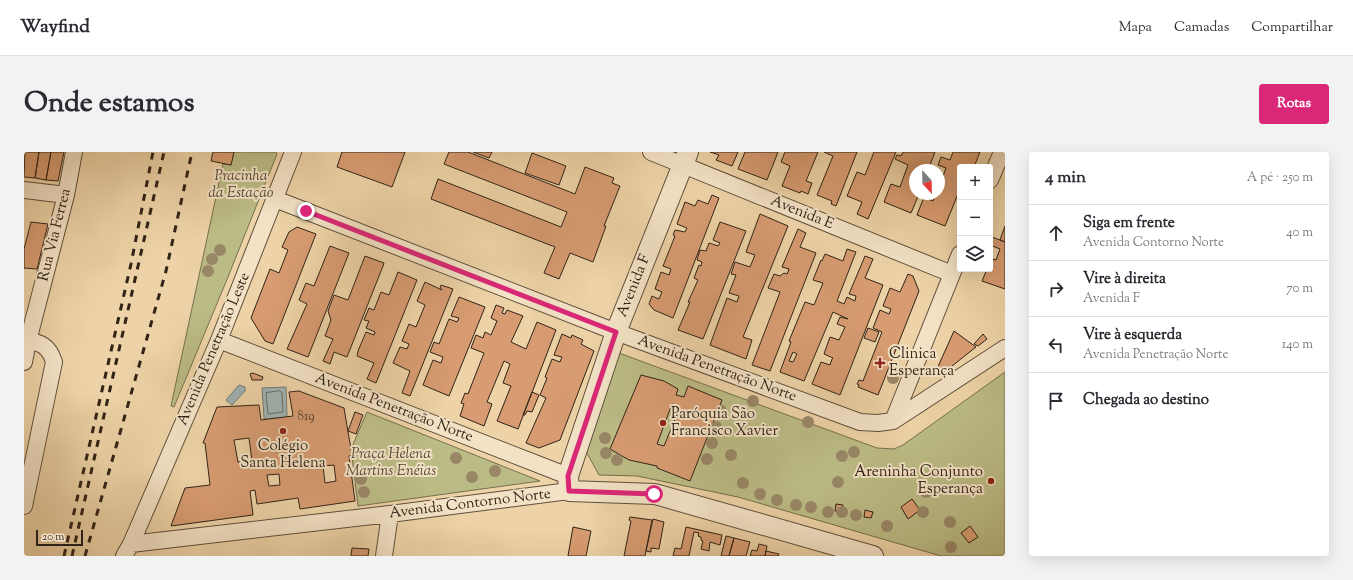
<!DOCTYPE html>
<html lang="pt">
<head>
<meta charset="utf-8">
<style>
  body { margin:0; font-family:"Sorts Mill Goudy",serif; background:#f2f2f3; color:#2b2b33 }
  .controls { position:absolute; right:12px; top:12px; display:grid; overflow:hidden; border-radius:4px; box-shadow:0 4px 16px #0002 }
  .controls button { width:36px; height:36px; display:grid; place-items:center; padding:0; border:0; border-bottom:1px solid #e1e1e2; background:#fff; color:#2b2b33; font:20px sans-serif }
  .compass { position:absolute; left:885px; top:12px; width:36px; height:36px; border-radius:50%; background:#fff; box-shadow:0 4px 16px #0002; rotate:158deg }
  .scale { position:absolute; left:12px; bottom:10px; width:47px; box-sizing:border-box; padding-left:4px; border:2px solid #312317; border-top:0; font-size:11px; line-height:14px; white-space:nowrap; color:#312317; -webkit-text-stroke:3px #f3e2c6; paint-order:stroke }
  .stop { position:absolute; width:12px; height:12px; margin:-9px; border:3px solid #db2777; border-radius:50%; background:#fff }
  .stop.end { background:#db2777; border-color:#fff; box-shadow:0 1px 4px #0008 }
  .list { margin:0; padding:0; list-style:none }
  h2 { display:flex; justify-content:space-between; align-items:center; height:52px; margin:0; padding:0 16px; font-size:17px }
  h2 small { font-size:13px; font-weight:400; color:#7c7c81 }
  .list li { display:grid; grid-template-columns:26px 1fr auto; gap:12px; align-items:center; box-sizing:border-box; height:56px; padding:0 16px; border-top:1px solid #e1e1e2 }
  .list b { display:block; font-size:15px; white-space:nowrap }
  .list p { margin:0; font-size:13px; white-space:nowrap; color:#7c7c81 }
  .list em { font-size:13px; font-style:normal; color:#7c7c81 }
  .icon { flex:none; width:22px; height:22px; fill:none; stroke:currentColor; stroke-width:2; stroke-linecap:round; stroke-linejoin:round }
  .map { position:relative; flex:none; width:981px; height:404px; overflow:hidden; border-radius:4px }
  header { display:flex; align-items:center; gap:24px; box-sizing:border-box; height:56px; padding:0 20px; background:#fff; border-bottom:1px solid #e1e1e2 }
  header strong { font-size:19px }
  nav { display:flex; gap:22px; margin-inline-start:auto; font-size:14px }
  .intro { display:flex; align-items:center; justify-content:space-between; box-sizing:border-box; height:96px; padding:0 24px }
  h1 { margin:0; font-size:28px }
  .button { padding:10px 18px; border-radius:4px; background:#db2777; color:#fff; font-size:14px; font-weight:700 }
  main { display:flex; gap:24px; padding:0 24px }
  aside { flex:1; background:#fff; border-radius:4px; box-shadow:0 4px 16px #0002 }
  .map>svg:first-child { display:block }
</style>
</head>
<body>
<header>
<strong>Wayfind</strong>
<nav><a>Mapa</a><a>Camadas</a><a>Compartilhar</a></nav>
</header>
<div class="intro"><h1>Onde estamos</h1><a class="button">Rotas</a></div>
<main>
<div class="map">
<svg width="981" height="404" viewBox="0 0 981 404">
  <rect width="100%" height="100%" fill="#edd3a7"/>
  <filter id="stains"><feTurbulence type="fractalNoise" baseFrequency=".005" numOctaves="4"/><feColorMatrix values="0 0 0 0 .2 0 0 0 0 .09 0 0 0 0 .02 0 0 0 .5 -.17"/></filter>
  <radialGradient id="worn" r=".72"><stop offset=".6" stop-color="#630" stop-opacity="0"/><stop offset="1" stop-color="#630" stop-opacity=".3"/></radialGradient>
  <!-- green -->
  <path fill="#bbbb85" stroke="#766f4e" d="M210,0H252L253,2L204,125L150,255L147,254L199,12L207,13Z
    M595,201L853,296L870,297L879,293L981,220V404H917L714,345L613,324L575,323L559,294Z
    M343,260L516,329L334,354L327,297Z"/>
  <!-- water -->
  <path fill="#9fb4b4" stroke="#737a75" d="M215,233L221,235V239L208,253L202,248Z
    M262,235L263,265L240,267L238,236Z"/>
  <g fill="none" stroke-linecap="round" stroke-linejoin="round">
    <!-- shore -->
    <path stroke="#686c66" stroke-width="1" d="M256,239L258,241L259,260L244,262L242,241Z"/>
  </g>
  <!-- building -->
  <path fill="#d79c71" stroke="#312317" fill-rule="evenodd" d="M1,0H15L11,26L0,25Z
    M15,0H27L22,28L11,26Z
    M27,0H40L34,29L22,28Z
    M189,0H210L207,13L187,9Z
    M318,0H381L368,35L313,15Z
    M425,0H444L551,42L561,15L590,26L588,31L596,34L580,74H582L569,110L546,101L535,127L520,121L531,95L407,47L414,27L537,75L543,60L420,12Z
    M449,0H468L465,6Z
    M686,0H714L708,14L692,8L695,3Z
    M721,0H754L743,28L714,17Z
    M761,0H794L782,29L788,31L784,42L777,39L776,41L758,34L766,14L757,10Z
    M800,0H833L812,54L807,52L808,49L793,43L809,4Z
    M850,0H872L844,67L833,62L838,50L823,44L833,20L841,23Z
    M879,0H911L904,18H891V42H895L887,61L860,50L867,32L876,35L884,13L871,7L873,3L877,4Z
    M929,0H956L950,15H936V37L921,74L893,63L900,45L909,49L912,42H915V35L922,16L914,13L917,5L926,8Z
    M508,1L542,14L535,33L501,21Z
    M688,43L695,46L649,166L630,158L625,152L628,144L635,147L638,140L631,137L637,120L645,123L647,117L639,114L651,84L649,83L651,78L661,80L663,76L653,72L661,50L671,54L674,48L684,52Z
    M736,62L764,74L719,185L728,188L722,207L686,193L703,146L713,150L715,144L705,141L712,123L707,122L711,110L726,115L731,103L722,100Z
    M7,70L24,72L13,117L0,116V97Z
    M696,70L722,79L679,187L654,178L666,150H664L674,128L670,126L675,113L677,114L678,110L673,108L676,98L682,99L685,91L694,94L696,91L689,88Z
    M981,74V90L976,88Z
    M273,75L292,82L249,192L241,189L227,166L246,117L255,121L264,98L258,95L265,80Z
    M774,77L782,81L776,95L792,101L746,219L728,213L756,140L744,136L750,122L756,124L760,121L763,122L765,117L758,115Z
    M968,85L981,90V137L958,129L963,117H966V106L972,108L976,97L966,93Z
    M306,94L325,101L284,205L263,197L283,152L275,148L282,131L290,134Z
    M823,97L832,100L813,149L820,152L823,145L831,149L832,144L825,142L841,104L849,107L841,126L859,133L816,243L788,232L797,210L806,213L808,207L809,206L800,202L806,185L815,188L821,175L813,172L816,165L824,167L809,160L780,229L756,220L767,190L765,189L781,150L790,153L799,131L789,128L797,108L798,109L801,102L819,109ZM769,200L773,202L769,210L765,209Z
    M341,104L360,111L359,114L323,205L310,200L306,212L299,209L309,187L301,184L307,168L304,159L310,143L324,148Z
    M374,120L393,128L352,231L343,227L350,211L333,204L334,199L342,180L350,183L351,180L342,176L345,169L340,168L345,156L350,158L357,140L365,143Z
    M884,122L889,124L895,139L854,243L834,235L835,233L833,232L835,228L839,229L858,180L849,176L856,158L865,162L867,157L859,154L866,136L876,140Z
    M401,130L418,138L416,135L417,133L429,137L386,244L378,241L386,219L369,211L376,195L383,197L385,192L378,189L385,172L392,175L401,153L393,149Z
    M435,145L461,155L425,244L399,233L409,208L417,211L419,205L406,200L410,190L415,192L425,167L433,170L435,166L427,164Z
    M472,153L480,156L478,161L481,162L483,158L499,164L487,190L502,197L513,170L532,178L494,277L473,269L487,234L479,231L486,212L480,209L463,250L468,252L460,274L436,264L440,252L437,251L441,241L444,242L460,201L447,196L452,183L459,186L461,180L467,183L473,169L467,166Z
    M844,176L855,180L851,190L840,186Z
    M930,179L952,195L918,222L912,219Z
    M538,182L547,186L548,183L559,188L557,192L570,199L536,288L515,296L502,291L522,246L516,243L523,226L521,225L526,212L528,207L536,210L538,205L530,203Z
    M959,182L963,187L954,194L950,192Z
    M229,221L239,225L238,228H228L226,222Z
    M617,223L640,229L654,237L652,243L660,245L664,234L698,248L666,329L633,316V314L605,308L586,297ZM648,252L656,255L640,294L633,292Z
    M275,239L320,256L328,303L325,304L331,349L276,357L274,346L233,352L231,338L226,339L229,363L147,374L161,336L186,333L181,291H179L193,255L235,253L237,268L269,264L265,240ZM225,286L228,309L214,310L210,288ZM310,313L312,329L301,331L299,314ZM255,322L256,333L245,334L243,323Z
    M508,240L515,243L508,260L503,259L501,263H499Z
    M331,260L339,263L332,282L324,279Z
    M888,347L896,358L884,367L877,355Z
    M812,352L819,353L818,361L811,359Z
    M841,358L849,360L847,366L840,365Z
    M606,365L628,368L621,404H600L607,369L605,368Z
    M629,367L640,370L635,397L627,396V400L622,399Z
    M946,374L954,385L945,391L937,381Z
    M549,375L567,379L562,404H544Z
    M662,375L698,383L696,393L686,390L685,399L677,397L679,389L677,388V385L674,384L675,381L670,380L665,404H649L651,396L657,397Z
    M702,384L710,386L705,404H697Z
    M710,386L726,390L722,404H705Z
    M735,392L743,394L741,404H726L728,398L733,399Z
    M328,396L345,397L344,404H327Z
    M742,399L755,402L754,404H741Z"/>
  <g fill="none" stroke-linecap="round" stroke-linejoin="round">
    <!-- minor casing -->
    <g stroke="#604f3b" stroke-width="18">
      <path id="minor" d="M627,0L928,122
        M966,28L978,0
        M0,38L42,43
        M251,47L592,180L836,270L854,271L869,269L981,196
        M0,188C17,190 25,194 30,210L0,354
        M195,188L544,324
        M0,210L4,189L42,43L50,0
        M869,269L936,102
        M107,392L366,362L545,339
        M100,404L107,392L195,188L269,0
        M360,404L366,362"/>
    </g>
    <!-- tertiary casing -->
    <g stroke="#604f3b" stroke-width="22">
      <path id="tertiary" d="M664,0L592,180L544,324L545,339L631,342L849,404"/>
    </g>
    <!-- minor -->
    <use href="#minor" stroke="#f3e2c6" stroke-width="16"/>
    <!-- tertiary -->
    <use href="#tertiary" stroke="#f3e2c6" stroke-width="20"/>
    <!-- rail -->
    <path stroke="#312317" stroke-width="3" stroke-dasharray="7 7" stroke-linecap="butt" d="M40,404L107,112L129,0
      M48,404L140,0
      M61,404L142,119L168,0"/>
  </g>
  <!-- trees -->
  <g fill="#998767">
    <circle cx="196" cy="98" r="6"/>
    <circle cx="188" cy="107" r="6"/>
    <circle cx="184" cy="119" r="6"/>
    <circle cx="869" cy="226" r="6"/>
    <circle cx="729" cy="249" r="6"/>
    <circle cx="697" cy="259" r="6"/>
    <circle cx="784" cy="270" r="6"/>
    <circle cx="692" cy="275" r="6"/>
    <circle cx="581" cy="286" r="6"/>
    <circle cx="688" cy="291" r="6"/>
    <circle cx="830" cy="300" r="6"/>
    <circle cx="582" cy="301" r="6"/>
    <circle cx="707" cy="303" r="6"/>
    <circle cx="818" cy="304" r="6"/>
    <circle cx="432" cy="306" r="6"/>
    <circle cx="683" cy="307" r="6"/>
    <circle cx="593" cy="308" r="6"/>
    <circle cx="471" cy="319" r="6"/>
    <circle cx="448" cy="325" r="6"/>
    <circle cx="337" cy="327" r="6"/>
    <circle cx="814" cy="330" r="6"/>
    <circle cx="719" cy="331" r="6"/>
    <circle cx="340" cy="340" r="6"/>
    <circle cx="902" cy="340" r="6"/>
    <circle cx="736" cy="342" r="6"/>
    <circle cx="753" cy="348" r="6"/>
    <circle cx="772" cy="353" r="6"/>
    <circle cx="787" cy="355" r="6"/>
    <circle cx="804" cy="360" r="6"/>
    <circle cx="818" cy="360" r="6"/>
    <circle cx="899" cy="360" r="6"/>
    <circle cx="832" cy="363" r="6"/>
    <circle cx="926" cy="370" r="6"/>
    <circle cx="863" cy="374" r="6"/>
    <circle cx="927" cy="395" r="6"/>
  </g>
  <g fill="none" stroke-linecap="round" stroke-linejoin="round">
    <!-- route -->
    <path stroke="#db2777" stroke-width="5" d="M282,59L592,180L544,324L545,339L630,342"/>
  </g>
  <!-- markers -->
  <g fill="#8f2418" stroke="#f3e2c6" stroke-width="1.5">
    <path d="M854 205h4v4h4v4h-4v4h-4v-4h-4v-4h4z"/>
    <circle cx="639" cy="271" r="4"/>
    <circle cx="259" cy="279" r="4"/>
    <circle cx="967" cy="329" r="4"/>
  </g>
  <g text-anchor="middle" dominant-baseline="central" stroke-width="4" stroke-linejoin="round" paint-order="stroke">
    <!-- number labels -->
    <g font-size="13" fill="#5a412e">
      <text x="282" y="265">819</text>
    </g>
    <!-- park labels -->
    <g font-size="15" font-style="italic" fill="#544932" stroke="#f3e2c6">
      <text x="217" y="24">Pracinha<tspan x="217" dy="17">da Estação</tspan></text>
      <text x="367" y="302">Praça Helena<tspan x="367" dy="17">Martins Enéias</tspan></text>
    </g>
    <!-- street labels -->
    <g font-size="15" fill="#312317" stroke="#f3e2c6">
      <text transform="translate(778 61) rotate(22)">Avenida E</text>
      <text transform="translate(31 83) rotate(-76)">Rua Via Ferrea</text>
      <text transform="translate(610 134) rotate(-68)">Avenida F</text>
      <text transform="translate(190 197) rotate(-67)">Avenida Penetração Leste</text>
      <text transform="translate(693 217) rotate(20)">Avenida Penetração Norte</text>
      <text transform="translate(370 256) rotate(21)">Avenida Penetração Norte</text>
      <text transform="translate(446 352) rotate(-7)">Avenida Contorno Norte</text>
    </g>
    <!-- poi labels -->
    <g font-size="15" fill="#312317" stroke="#f3e2c6" text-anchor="start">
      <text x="865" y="202">Clinica<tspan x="865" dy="17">Esperança</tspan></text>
      <text x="647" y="262">Paróquia São<tspan x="647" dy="17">Francisco Xavier</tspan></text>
      <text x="259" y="294" text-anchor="middle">Colégio<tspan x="259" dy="17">Santa Helena</tspan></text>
      <text x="959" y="320" text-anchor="end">Areninha Conjunto<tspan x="959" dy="17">Esperança</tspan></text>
    </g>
  </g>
  <rect width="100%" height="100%" filter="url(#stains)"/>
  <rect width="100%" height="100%" fill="url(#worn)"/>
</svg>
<div class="controls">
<button>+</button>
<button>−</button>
<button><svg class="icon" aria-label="layers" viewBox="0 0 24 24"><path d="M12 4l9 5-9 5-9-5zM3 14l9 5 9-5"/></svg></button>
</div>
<svg class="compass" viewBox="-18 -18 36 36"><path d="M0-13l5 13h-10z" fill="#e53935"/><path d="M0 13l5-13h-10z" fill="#7c7c81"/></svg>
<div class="scale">20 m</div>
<div class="stop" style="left:630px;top:342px"></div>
<div class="stop end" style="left:282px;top:59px"></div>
</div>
<aside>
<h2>4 min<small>A pé · 250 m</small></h2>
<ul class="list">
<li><svg class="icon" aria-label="ahead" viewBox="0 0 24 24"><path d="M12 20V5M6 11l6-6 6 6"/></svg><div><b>Siga em frente</b><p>Avenida Contorno Norte</p></div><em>40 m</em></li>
<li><svg class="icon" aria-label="right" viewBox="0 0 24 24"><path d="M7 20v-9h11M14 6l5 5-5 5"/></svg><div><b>Vire à direita</b><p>Avenida F</p></div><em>70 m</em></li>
<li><svg class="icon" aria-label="left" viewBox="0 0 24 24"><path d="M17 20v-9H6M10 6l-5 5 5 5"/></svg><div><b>Vire à esquerda</b><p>Avenida Penetração Norte</p></div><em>140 m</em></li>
<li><svg class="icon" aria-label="arrive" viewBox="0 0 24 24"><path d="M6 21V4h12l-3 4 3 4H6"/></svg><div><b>Chegada ao destino</b></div></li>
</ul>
</aside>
</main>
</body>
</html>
